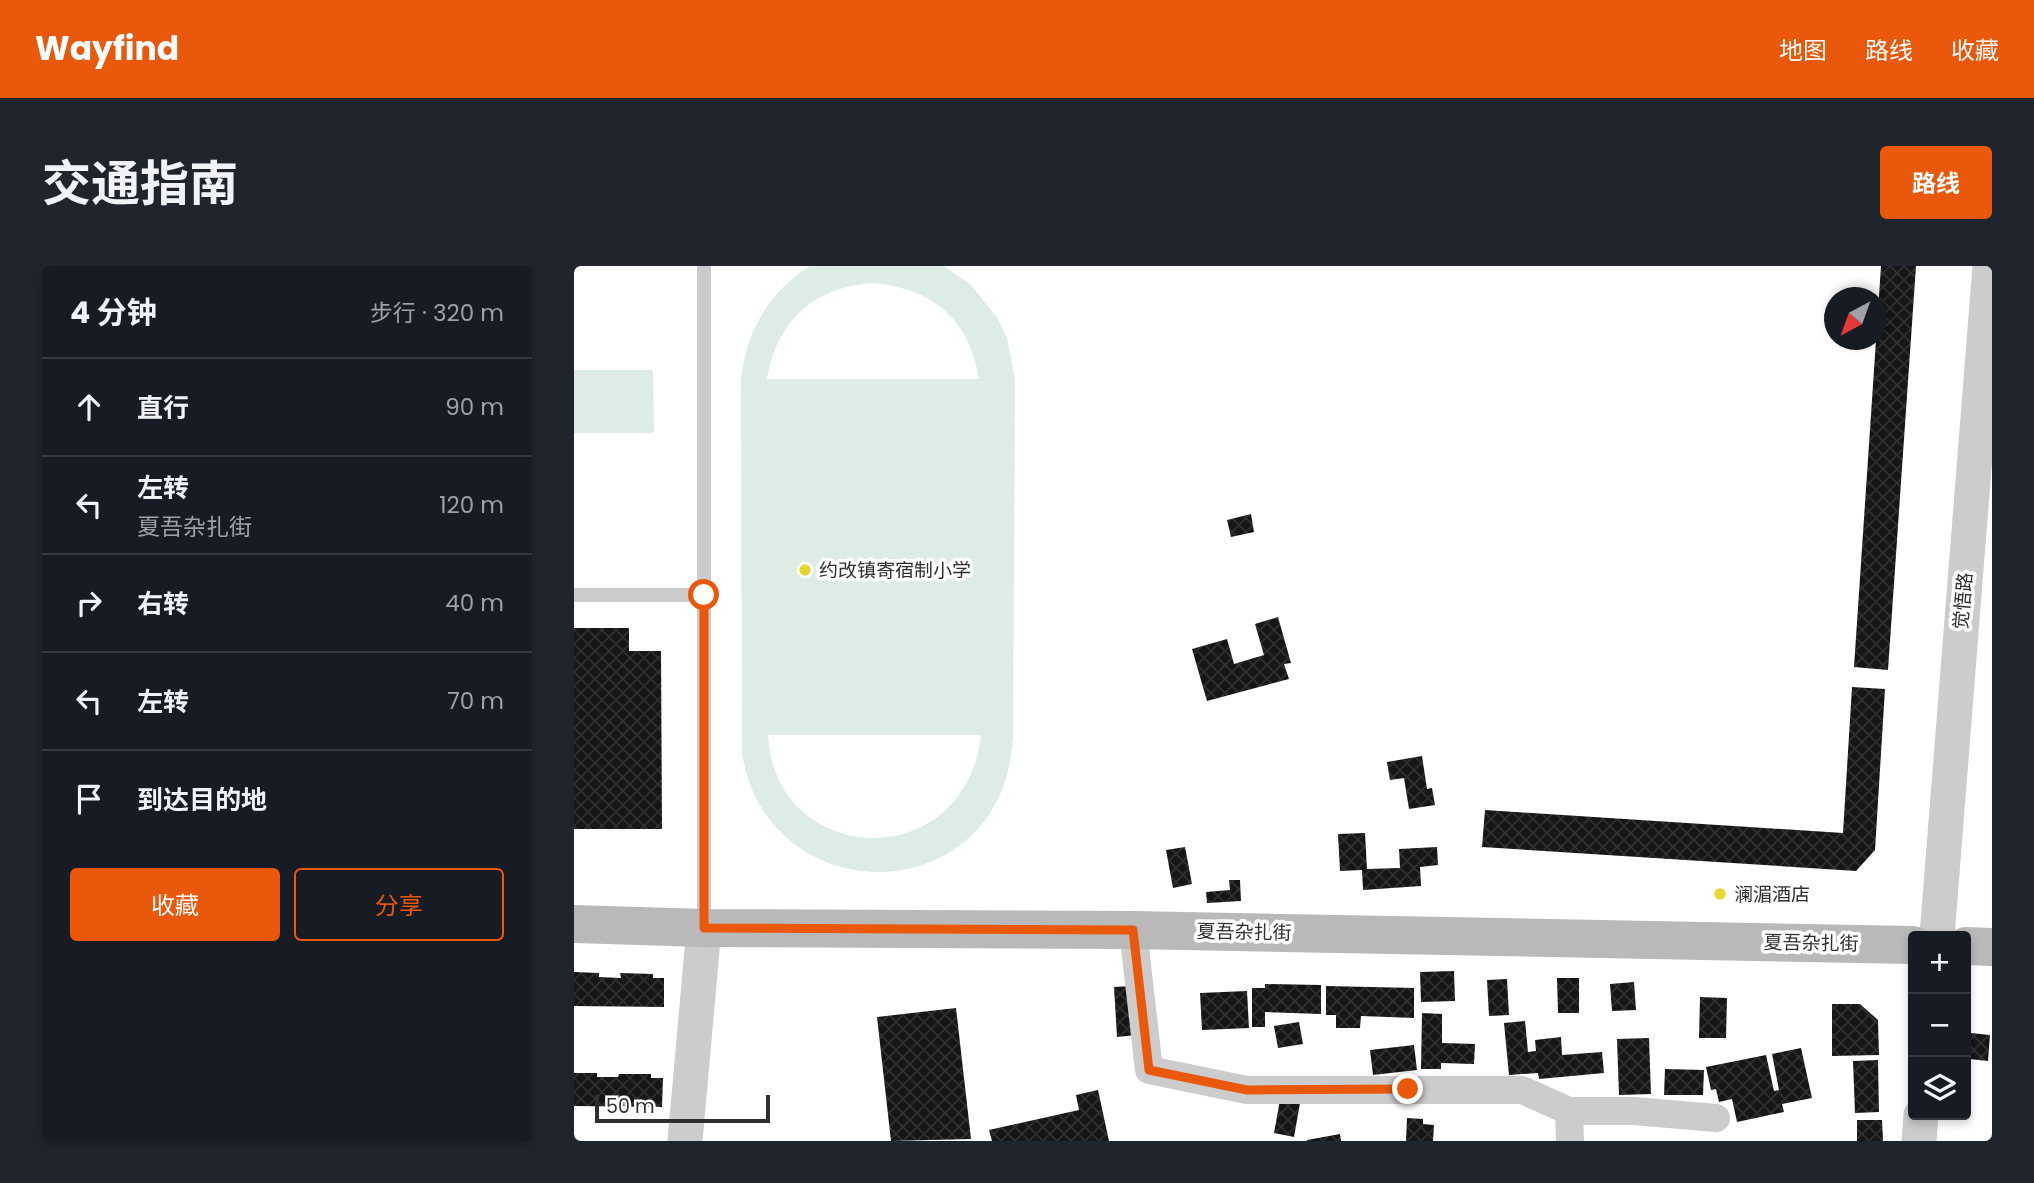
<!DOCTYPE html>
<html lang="zh">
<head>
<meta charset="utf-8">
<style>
  body { margin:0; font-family:Poppins,"Noto Sans SC",sans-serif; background:#20242c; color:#f1f3f6 }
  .controls { position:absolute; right:21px; bottom:21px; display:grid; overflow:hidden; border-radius:7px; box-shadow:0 4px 10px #0003 }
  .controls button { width:63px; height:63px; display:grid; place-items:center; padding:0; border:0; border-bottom:2px solid #363941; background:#171b24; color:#f1f3f6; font:35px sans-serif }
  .compass { position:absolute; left:1250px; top:21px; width:63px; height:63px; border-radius:50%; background:#171b24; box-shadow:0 4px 10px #0003; rotate:221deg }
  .scale { position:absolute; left:21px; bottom:18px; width:175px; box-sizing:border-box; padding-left:7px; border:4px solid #2f2f2f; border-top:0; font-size:19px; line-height:24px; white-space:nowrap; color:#2f2f2f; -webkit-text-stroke:5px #fff; paint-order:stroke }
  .stop { position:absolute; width:21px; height:21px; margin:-16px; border:5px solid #ea580c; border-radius:50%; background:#fff }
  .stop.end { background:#ea580c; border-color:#fff; box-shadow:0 2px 7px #0008 }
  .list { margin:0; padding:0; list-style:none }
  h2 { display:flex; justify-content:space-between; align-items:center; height:91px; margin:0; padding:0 28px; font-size:30px }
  h2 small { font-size:23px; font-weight:400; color:#9ea1a6 }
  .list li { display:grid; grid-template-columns:46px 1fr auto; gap:21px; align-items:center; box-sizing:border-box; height:98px; padding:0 28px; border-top:2px solid #363941 }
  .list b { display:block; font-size:26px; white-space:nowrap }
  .list p { margin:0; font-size:23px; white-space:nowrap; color:#9ea1a6 }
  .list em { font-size:23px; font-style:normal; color:#9ea1a6 }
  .actions { display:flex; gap:14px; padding:21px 28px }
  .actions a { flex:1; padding:16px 0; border:2px solid #ea580c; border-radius:7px; text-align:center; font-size:24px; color:#ea580c }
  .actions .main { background:#ea580c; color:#fff }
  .icon { flex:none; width:38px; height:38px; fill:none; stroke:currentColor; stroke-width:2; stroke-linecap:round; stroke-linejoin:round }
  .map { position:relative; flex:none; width:1418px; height:875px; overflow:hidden; border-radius:7px }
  header { display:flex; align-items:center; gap:42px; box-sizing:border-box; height:98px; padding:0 35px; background:#ea580c; color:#fff }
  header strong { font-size:33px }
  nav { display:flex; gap:38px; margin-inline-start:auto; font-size:24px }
  .intro { display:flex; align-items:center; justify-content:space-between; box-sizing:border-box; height:168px; padding:0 42px }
  h1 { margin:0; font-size:49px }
  .button { padding:18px 32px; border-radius:7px; background:#ea580c; color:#fff; font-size:24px; font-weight:700 }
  main { display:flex; gap:42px; padding:0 42px }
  aside { flex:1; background:#171b24; border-radius:7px; box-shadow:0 4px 10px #0003 }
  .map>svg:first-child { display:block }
</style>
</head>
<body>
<header>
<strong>Wayfind</strong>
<nav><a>地图</a><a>路线</a><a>收藏</a></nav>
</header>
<div class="intro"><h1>交通指南</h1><a class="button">路线</a></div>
<main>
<aside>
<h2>4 分钟<small>步行 · 320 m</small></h2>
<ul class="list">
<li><svg class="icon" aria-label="ahead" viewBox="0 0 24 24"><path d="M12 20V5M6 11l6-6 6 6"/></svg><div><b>直行</b></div><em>90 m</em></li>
<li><svg class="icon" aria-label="left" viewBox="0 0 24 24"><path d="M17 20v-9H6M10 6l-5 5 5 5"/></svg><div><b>左转</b><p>夏吾杂扎街</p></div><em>120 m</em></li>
<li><svg class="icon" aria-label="right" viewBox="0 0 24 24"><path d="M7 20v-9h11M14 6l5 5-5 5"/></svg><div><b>右转</b></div><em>40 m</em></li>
<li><svg class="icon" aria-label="left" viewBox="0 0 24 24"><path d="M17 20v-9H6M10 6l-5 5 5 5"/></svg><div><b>左转</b></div><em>70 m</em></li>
<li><svg class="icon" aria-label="arrive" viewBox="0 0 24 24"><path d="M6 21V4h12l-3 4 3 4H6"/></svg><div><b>到达目的地</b></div></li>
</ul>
<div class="actions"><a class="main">收藏</a><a>分享</a></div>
</aside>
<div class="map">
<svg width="1418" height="875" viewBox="0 0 1418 875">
  <defs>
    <pattern id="building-cross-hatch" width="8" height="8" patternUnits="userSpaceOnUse" patternTransform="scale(1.75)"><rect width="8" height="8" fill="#161616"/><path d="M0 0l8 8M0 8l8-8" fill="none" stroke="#303030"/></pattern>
  </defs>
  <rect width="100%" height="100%" fill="#fff"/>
  <!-- grass -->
  <path fill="#ddece4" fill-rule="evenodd" d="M236,0H370L397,19L424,53L433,72L441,114L439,471C437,493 434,513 424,533C375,633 227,629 180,528C174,516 171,502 168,488L167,111C174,63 195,26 236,0ZM299,17C358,22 396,54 405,113H193C203,54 240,21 299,17ZM194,469H406L407,470C390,611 200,601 194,469Z
    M0,104H79L80,167H0Z"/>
  <!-- building -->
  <path fill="url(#building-cross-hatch)" d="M1307,0H1342L1314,404L1280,401Z
    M677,248L680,266L657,271L653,254Z
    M704,351L717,397L710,398L715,413L633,435L618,383L653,373L660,398L690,389L681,358Z
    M0,362H55V385H87L88,563H0Z
    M1278,421L1311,423L1301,584L1282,605L908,581L911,544L1269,567Z
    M848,490L853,523L858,522L861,539L835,543L830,512L816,514L813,496Z
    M791,567L793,603L826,602L825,583L863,581L864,599L846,601L847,620L789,624L788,604L766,605L764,568Z
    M611,581L618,618L599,622L592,584Z
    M655,614H666L667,635L633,637L632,626L656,624Z
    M880,705L881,735L847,736L846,706Z
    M0,706L25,707V711L47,712L46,707L79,708V712H90V741L0,740Z
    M983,712H1005V747H984Z
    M933,713L935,749L915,750L913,714Z
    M1060,716L1062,744L1038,745L1036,718Z
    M691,718L747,719V748L691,746V761H678V722H691Z
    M559,720L562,769L543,771L540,721Z
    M752,720L840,722V752L787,750L786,762H762V749H752Z
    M673,725L675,762L628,764L626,727Z
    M1126,731L1153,732L1152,772H1125Z
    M1258,738H1286L1304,754L1305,789L1258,790Z
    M382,742L397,873L317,875L303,751Z
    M848,747L868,748V777L901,778L900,798L867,797V803H847Z
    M951,755L954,786L962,785L961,774L987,771L988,789L1028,786L1030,807L965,813L964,807L935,809L930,757Z
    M725,756L729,778L704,782L700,760Z
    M1397,767L1416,769L1414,795L1395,793Z
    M1075,772L1077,828L1045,829L1043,773Z
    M840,779L843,804L799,809L796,784Z
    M1227,782L1238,832L1208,838L1210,846L1163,856L1158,833L1145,836L1142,823L1137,824L1132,801L1192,789L1200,825L1205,824L1198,788Z
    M1304,794L1305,846L1281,847L1279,795Z
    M1091,803L1130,804L1129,829H1090Z
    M0,807H23V811H44L45,808H77V812H89L88,841L0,840Z
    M524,824L535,875H418L415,864L505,844L502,829Z
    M706,834L726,837L720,871L700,867Z
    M833,852L849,853V858L860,859L859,875H832Z
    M1283,854H1308L1309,875H1283Z
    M766,868L767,875H733V874Z"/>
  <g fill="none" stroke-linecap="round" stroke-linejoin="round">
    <!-- service -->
    <path stroke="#ccc" stroke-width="14" d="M130,0V660
      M0,329H130"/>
    <!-- minor -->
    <path stroke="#ccc" stroke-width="28" d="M559,664L575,804L673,824H948L995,845L996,875
      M995,845H1060L1142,852"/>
    <!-- tertiary -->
    <path stroke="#ccc" stroke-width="35" d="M1363,670L1416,0
      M111,875L130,662
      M1345,875L1347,849"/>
    <!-- secondary -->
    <path stroke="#b9b9b9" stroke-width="38" d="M0,658L130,662L559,664L1339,679
      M1392,680L1418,681"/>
  </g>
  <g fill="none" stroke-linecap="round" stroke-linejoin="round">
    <!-- route -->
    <path stroke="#ea580c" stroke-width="9" d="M130,329V662L559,664L575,804L673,824L834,823"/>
  </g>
  <!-- markers -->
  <g fill="#e5d632" stroke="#fff" stroke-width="2.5">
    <circle cx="231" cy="304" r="7"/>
    <circle cx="1146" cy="628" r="7"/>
  </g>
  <g text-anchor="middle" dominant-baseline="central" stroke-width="7" stroke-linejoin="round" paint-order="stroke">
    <!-- poi labels -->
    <g font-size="19" fill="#2f2f2f" stroke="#fff" text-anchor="start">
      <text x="245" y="304">约改镇寄宿制小学</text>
      <text x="1160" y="628">澜湄酒店</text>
    </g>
    <!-- street labels -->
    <g font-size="19" fill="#2f2f2f" stroke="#fff">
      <text transform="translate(1389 335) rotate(-85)">觉悟路</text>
      <text transform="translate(670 666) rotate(1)">夏吾杂扎街</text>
      <text transform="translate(1237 677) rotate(1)">夏吾杂扎街</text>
    </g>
  </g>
</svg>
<div class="controls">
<button>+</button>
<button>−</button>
<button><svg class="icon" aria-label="layers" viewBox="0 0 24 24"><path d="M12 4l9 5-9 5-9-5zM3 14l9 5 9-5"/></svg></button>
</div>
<svg class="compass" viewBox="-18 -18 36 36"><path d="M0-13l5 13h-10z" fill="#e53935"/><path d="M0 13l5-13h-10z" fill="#9ea1a6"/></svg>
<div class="scale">50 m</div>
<div class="stop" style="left:130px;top:329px"></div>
<div class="stop end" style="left:834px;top:823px"></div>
</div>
</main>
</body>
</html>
